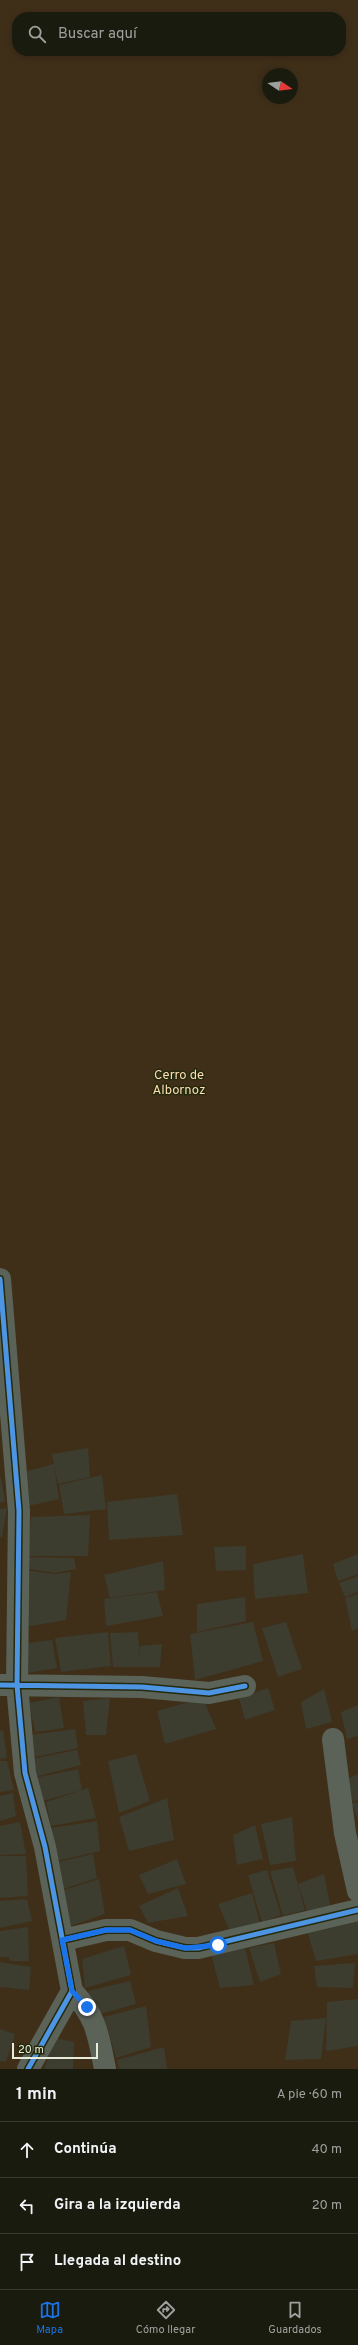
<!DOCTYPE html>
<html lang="es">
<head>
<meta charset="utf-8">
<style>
  body { margin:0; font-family:Overpass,sans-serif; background:#26281c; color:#f1f3f6 }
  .compass { position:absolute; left:262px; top:68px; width:36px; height:36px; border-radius:50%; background:#191b0e; box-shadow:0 2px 6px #0003; rotate:103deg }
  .scale { position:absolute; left:12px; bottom:10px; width:86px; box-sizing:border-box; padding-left:4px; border:2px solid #e7ebda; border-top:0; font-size:11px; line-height:14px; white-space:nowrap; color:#e7ebda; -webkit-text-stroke:3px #252a0d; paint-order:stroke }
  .stop { position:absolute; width:12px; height:12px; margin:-9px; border:3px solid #1a73e8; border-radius:50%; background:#fff }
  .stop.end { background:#1a73e8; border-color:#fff; box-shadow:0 1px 4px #0008 }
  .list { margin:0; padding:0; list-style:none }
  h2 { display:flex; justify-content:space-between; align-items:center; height:52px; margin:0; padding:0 16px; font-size:17px }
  h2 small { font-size:13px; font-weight:400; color:#9fa19e }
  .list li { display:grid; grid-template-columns:26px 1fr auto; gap:12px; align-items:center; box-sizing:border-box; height:56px; padding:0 16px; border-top:1px solid #37392e }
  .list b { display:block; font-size:15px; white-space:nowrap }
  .list em { font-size:13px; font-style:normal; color:#9fa19e }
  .icon { flex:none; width:22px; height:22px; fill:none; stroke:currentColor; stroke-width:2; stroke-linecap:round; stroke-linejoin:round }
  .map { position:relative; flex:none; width:358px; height:2069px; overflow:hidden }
  .search { position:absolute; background:#191b0e; box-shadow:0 2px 6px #0003; left:12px; right:12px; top:12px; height:44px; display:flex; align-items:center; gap:10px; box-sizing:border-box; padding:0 14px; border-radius:16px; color:#9fa19e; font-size:15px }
  .sheet { height:220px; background:#191b0e }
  nav { display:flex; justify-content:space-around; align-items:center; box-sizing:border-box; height:56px; border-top:1px solid #37392e; background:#191b0e; font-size:11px; color:#9fa19e }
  nav a { display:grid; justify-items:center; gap:2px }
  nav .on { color:#1a73e8 }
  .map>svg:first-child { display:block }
</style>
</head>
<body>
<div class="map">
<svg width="358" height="2069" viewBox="0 0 358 2069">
  <rect width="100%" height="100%" fill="#212413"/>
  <!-- green -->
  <path fill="#3f2f19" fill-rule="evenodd" d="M0,0H358V2069H0ZM17,17H341V51H17ZM268,74H292V98H268Z"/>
  <!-- building -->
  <path fill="#3c3c2f" d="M88,1448L90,1477L58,1484L54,1466L59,1499L28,1506L20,1473L54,1464L52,1454Z
    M102,1475L106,1509L64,1514L59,1485Z
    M1,1477L5,1501L0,1503V1478Z
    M177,1494L183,1535L109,1540L107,1502Z
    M7,1508L2,1537H0V1509Z
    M90,1515L88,1556H27L31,1517Z
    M246,1546V1570L216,1571L214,1547Z
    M303,1554L308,1593L255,1599L253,1564Z
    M358,1554V1574L338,1581L333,1564Z
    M28,1557L74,1558L76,1569L55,1573L30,1569Z
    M163,1561L165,1590L110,1598L104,1575Z
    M24,1570L55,1574L71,1572L66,1620L24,1627Z
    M358,1576V1592L345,1597L339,1583Z
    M157,1592L163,1616L106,1626L104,1599Z
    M358,1594V1628L352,1631L345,1598Z
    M245,1597L246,1621L197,1632V1604Z
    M253,1622L263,1661L195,1680L190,1634Z
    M286,1622L302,1669L278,1677L262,1628Z
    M108,1632L111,1666L61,1672L55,1638Z
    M138,1632L140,1657V1646L162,1644L160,1667H113L110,1633Z
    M52,1640L57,1668L22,1674L20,1644Z
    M268,1688L275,1710L245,1720L239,1698Z
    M324,1689L332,1722L306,1729L301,1702Z
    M59,1697L64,1728L35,1732L29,1703Z
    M110,1698L106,1735H86L83,1701Z
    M203,1698L216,1729L165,1744L157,1711Z
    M358,1705V1736L347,1739L341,1712Z
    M75,1729L78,1748L35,1757L29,1735Z
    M3,1730L7,1758L0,1759V1731Z
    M77,1750L81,1765L35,1777L31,1759Z
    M136,1754L150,1801L119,1813L108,1761Z
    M0,1761H7L14,1790L0,1792Z
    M78,1769L82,1790L39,1802L34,1778Z
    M358,1774V1800L353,1802L347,1779Z
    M88,1788L96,1818L51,1826L46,1802Z
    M13,1793L16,1816L0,1821V1796Z
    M167,1798L174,1840L129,1851L119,1817Z
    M358,1802V1820L352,1803Z
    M292,1817L296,1861L270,1865L261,1824Z
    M97,1821L100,1851L53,1862L51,1828Z
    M20,1822L26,1854L0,1855V1826Z
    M255,1825L263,1859L237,1865L233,1835Z
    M93,1854L97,1878L60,1890L54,1863Z
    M0,1856H26L28,1896L0,1898Z
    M177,1859L186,1884L148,1894L139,1875Z
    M293,1867L305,1910L283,1916L270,1871Z
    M267,1870L281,1915L262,1922L248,1875Z
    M324,1874L330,1905L307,1911L298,1884Z
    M99,1879L105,1914L68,1927L61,1891Z
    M178,1888L188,1916L148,1923L139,1906Z
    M252,1893L260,1924L232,1936L218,1904Z
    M27,1899L32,1921L0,1928V1901Z
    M358,1915V1954L316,1961L307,1931Z
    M28,1927L29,1961H10L9,1957H0V1931Z
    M274,1943L281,1974L260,1982L249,1948Z
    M124,1946L131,1975L85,1988L82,1959Z
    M245,1948L254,1985L220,1988L211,1954Z
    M0,1962L31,1967L29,1990L0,1987Z
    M355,1963L353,1988L317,1987L314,1966Z
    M130,1981L136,2004L96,2015L88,1991Z
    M358,1999V2046L326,2051L327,2002Z
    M146,2006L151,2047L116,2058L104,2017Z
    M326,2018L321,2059L285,2060L291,2021Z
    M0,2029L15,2034L6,2062L0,2061Z
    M55,2038L74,2042L73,2069H44Z
    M164,2047L167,2069H119L117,2060Z"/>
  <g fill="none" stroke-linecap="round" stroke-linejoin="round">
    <!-- street -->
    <path stroke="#5b6258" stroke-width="22" d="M0,1279L19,1511L17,1685L25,1773L45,1847L72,1991L28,2069
      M0,1685L142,1687L209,1693L245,1686
      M333,1739L345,1833L358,1891
      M63,1940L106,1930H130L156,1941L185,1948H198L358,1910
      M72,1991C97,2018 98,2034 105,2069"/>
    <!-- cycleway casing -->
    <g stroke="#252a0d" stroke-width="8">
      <path id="cycleway" d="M0,1279L19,1511L17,1685L25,1773L45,1847L72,1991L28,2069
        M0,1685L142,1687L209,1693L245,1686
        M63,1940L106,1930H130L156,1941L185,1948H198L358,1910"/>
    </g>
    <!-- cycleway -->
    <use href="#cycleway" stroke="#4d94e3" stroke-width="5"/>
  </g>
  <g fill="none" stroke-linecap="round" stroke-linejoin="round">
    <!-- route -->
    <path stroke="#1a73e8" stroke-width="5" d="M87,2007L72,1991L62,1940L106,1930H130L156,1941L185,1948L218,1945"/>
  </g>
  <g text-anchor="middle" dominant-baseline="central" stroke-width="3" stroke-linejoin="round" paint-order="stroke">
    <!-- park labels -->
    <g font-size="13" fill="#fdddb5" stroke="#252a0d">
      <text x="179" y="1076">Cerro de<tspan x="179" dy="15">Albornoz</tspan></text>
    </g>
  </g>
</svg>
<svg class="compass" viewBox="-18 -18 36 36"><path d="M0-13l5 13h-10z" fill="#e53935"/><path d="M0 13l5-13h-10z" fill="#9fa19e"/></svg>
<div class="scale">20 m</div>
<div class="stop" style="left:218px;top:1945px"></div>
<div class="stop end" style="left:87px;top:2007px"></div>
<div class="search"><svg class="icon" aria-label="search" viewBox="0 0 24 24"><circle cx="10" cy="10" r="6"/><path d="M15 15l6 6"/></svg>Buscar aquí</div>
</div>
<section class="sheet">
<h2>1 min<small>A pie · 60 m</small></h2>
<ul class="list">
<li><svg class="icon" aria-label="ahead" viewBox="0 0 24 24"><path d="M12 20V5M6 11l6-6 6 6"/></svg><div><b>Continúa</b></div><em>40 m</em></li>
<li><svg class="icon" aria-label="left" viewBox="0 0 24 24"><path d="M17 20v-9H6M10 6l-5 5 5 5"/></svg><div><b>Gira a la izquierda</b></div><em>20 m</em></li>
<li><svg class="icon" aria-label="arrive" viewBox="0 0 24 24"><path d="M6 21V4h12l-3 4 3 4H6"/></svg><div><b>Llegada al destino</b></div></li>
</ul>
</section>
<nav>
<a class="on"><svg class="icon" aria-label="map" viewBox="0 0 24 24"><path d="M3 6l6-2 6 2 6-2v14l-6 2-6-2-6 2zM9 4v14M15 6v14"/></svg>Mapa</a>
<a><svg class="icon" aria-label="directions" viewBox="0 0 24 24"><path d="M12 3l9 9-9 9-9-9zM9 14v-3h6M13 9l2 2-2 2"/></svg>Cómo llegar</a>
<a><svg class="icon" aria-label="saved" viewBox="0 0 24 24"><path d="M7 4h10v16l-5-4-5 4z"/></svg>Guardados</a>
</nav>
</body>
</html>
